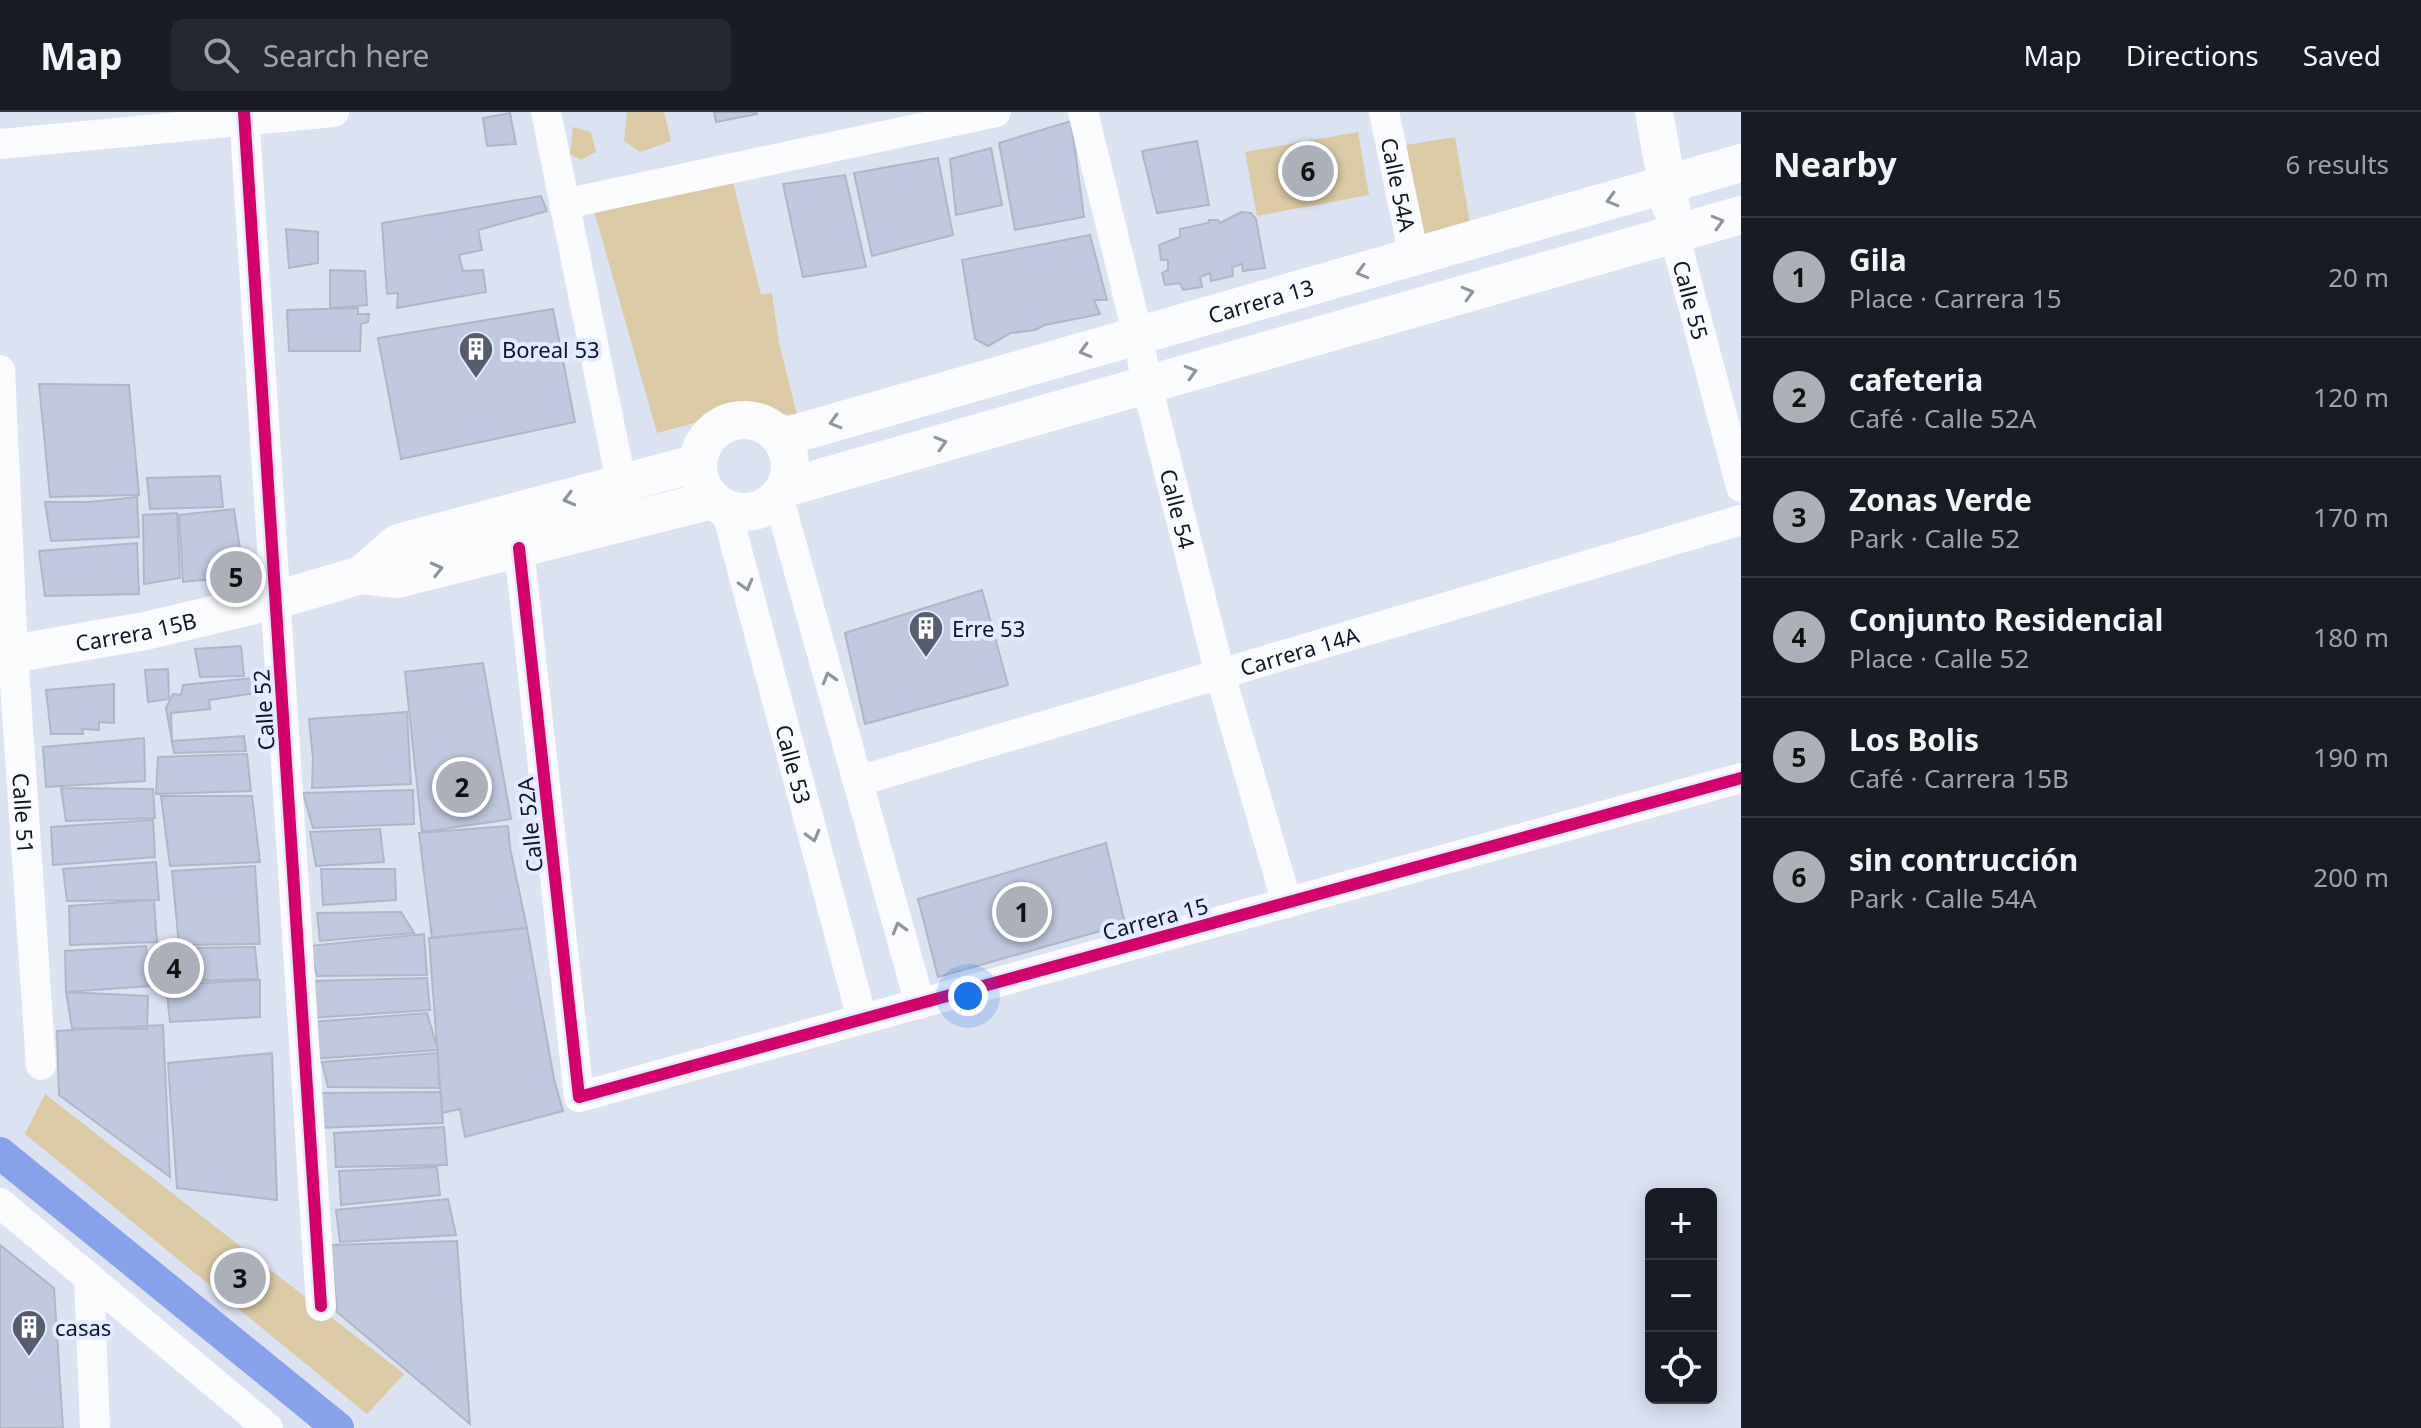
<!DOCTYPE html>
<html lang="en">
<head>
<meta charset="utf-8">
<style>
  body { margin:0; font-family:"Noto Sans",sans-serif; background:#242831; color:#f1f3f6 }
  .controls { position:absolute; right:24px; bottom:24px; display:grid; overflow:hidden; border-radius:12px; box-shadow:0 4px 20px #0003 }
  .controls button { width:72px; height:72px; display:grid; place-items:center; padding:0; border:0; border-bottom:2px solid #363941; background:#171b24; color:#f1f3f6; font:40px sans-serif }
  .you { position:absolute; left:968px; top:884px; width:28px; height:28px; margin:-20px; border:6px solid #fff; border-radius:50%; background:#1a73e8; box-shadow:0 0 0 12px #1a73e833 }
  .badge { display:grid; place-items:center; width:52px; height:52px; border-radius:50%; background:#abb0b9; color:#111; font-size:26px; font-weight:700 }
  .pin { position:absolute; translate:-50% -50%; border:4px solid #fff; box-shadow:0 2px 8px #0006 }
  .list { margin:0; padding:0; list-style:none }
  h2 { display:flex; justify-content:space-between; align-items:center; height:104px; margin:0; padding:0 32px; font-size:34px }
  h2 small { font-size:26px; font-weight:400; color:#9ea1a6 }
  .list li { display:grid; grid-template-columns:52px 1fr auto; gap:24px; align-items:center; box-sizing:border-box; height:120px; padding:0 32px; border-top:2px solid #363941 }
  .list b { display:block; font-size:30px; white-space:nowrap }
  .list p { margin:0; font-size:26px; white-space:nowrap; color:#9ea1a6 }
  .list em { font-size:26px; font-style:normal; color:#9ea1a6 }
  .icon { flex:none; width:44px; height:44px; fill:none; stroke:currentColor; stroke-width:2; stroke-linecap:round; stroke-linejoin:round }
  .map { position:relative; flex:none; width:1741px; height:1316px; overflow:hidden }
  header { display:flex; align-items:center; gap:48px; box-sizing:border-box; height:112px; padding:0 40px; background:#171b24; border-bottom:2px solid #363941 }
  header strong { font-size:38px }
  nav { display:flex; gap:44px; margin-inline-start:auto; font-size:28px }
  .search { width:560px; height:72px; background:#242831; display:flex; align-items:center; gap:20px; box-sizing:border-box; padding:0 28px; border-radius:12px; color:#9ea1a6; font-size:30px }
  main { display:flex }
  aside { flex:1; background:#171b24 }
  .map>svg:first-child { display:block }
</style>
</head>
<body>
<header>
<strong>Map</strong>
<div class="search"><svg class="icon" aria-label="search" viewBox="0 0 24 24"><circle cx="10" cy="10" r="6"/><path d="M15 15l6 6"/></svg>Search here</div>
<nav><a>Map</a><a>Directions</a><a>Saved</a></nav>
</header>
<main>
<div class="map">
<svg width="1741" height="1316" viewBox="0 0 1741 1316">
  <rect width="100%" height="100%" fill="#dbe2f2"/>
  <!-- green -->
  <path fill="#dbcaa3" d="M627,0H664L671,29L640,40L624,29Z
    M573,15L591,20L596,40L581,48L570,42Z
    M1358,20L1369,83L1257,104L1245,40Z
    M1455,25L1470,111L1417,128L1400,34Z
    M729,54L761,183L772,181L779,231L797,303L739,299L657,321L591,88Z
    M45,982L404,1262L367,1302L25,1022Z"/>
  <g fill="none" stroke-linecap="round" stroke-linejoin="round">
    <!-- canal -->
    <path stroke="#86a2ea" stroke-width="32" d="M0,1041L338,1316"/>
  </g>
  <!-- building -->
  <path fill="#bfc8de" stroke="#b0b6c6" stroke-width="2" d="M714,0H756L757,2L716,10Z
    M510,1L516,32L487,34L483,6Z
    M1071,9L1084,105L1015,118L999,31Z
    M1197,29L1209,93L1157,101L1142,39Z
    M991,36L1002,93L956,103L950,47Z
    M938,46L953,123L872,144L854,61Z
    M845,63L866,155L803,165L783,72Z
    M541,84L547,99L478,118L482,138L459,143L463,159L483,158L486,180L397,196L398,181L387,182L382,111Z
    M1241,100L1251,101L1256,107L1265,156L1243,159L1242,152L1232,155L1233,164L1211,169L1210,161L1200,165L1202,175L1183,178L1180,171L1165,173L1162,161L1168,158V148H1161L1159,133L1180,125V117L1208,111L1209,108H1218L1220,111Z
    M286,117L318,120V151L289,156Z
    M1090,123L1107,188H1094L1100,202L1045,213L1035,218L1011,221L988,234L975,227L962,148Z
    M330,158L365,159L367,193L330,196Z
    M358,196V202H369L368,210L361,212L360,239H289L287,198Z
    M553,197L575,310L401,347L378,226Z
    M39,272L129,273L139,383L50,385Z
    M220,364L223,395L150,397L147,366Z
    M137,385L139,425L51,429L45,390H89Z
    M234,397L244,464L183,470L179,403Z
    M177,401L180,466L144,472L143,403Z
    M137,431L139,482L45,484L39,439Z
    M982,478L1008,573L865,612L845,521Z
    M241,534L244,564L200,565L195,537Z
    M483,551L511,707L422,720L405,560Z
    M168,557L169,587L148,590L145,558Z
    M253,566L256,581L209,588L210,597L171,601L172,629L244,624L246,639L174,641L166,596L173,582L181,583L183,573Z
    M114,572V611L99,610V618L82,617L83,622H51L46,578Z
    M407,600L411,672L312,676L313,646L309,607Z
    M144,626L145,669L46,675L43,635Z
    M247,642L251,679L156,682L158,645Z
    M61,676L153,677L155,706L66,709Z
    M413,678L414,712L313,716L303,681Z
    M161,684H252L260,750L170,754Z
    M153,708L155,745L53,753L51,715Z
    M508,714L510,736L527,816L432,826L419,721Z
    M380,717L384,750L316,754L310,720Z
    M1106,731L1125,812L938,865L918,787Z
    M156,750L159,788L67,789L63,757Z
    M255,754L260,832L179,833L172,759Z
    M321,757H395L396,788L323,793Z
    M154,788L157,830L70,833L69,794Z
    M401,800L414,821L320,829L317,801Z
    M527,816L554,967L563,999L465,1025L460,997L442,1001L429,826Z
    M424,822L427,863L317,864L309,834Z
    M146,834L150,874L66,880L65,839Z
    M255,835L258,867L190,869L187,836Z
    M427,866L430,898L311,906L312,869Z
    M260,868V905L170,910L166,873Z
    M66,880L148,884L147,917L72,916Z
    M427,901L438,938L313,947L311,910Z
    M163,913L170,1065L59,983L57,919Z
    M272,941L277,1088L177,1076L168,951Z
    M438,941L439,976L328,975L322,950Z
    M441,980L443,1011L319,1016V981Z
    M444,1015L447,1053L336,1055L334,1021Z
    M437,1055L440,1083L341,1093L339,1059Z
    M448,1087L456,1123L340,1130L336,1098Z
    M457,1129L470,1312L337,1200L331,1133Z
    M0,1133L54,1176L63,1316H0Z"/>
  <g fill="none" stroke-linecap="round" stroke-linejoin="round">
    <!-- minor -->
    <g stroke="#fafbfd" stroke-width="30">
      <path d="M244,0L321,1194"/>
      <path d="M546,0L626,394"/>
      <path id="s1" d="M1083,0L1138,224L1147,273L1220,562L1287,791"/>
      <path id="s2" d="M1384,0L1414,145"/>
      <path d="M0,32L334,0"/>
      <path d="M564,92L996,0"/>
      <path id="s3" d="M1674,122L1741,375"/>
      <path id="s4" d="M0,258L13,542L41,953"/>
      <path d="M778,384L920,892"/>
      <path id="s5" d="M726,397L862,907"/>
      <path d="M519,436L579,985L1741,666"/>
      <path id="s6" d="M858,669L1741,408"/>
      <path d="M0,1091L268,1316"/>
      <path d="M89,1165L95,1316"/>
    </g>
    <!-- tertiary -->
    <g stroke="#fafbfd" stroke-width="38">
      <path d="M1654,0L1671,95"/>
      <circle cx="744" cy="354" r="46"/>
      <path id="s7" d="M780,326L1741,51"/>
      <path d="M785,376L1741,103"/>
      <path d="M361,463L397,467L712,388"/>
      <path id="s8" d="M0,544L145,519L276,488L361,463L398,431L698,351"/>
    </g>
    <!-- cycleway casing -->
    <g stroke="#e2ebff" stroke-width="17">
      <path id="cycleway" d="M244,0L321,1194
        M519,436L579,985L1741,666"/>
    </g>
    <!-- cycleway -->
    <use href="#cycleway" stroke="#d6006c" stroke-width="12"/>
  </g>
  <!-- one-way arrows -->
  <defs><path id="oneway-chevron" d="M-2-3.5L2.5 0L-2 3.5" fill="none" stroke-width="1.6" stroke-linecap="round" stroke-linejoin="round" transform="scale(2)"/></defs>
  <g stroke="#90949d">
    <use href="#oneway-chevron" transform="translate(1612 88) rotate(164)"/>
    <use href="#oneway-chevron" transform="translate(1718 110) rotate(-16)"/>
    <use href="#oneway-chevron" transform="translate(1362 160) rotate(164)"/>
    <use href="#oneway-chevron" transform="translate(1468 181) rotate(-16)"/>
    <use href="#oneway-chevron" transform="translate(1085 239) rotate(164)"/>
    <use href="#oneway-chevron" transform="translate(1191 260) rotate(-16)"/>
    <use href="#oneway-chevron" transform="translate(835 310) rotate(164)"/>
    <use href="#oneway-chevron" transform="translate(941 331) rotate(-16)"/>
    <use href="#oneway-chevron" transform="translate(569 387) rotate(165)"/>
    <use href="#oneway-chevron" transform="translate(437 457) rotate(-14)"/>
    <use href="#oneway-chevron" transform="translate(746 473) rotate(75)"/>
    <use href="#oneway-chevron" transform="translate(829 566) rotate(-106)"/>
    <use href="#oneway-chevron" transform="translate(813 724) rotate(75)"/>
    <use href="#oneway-chevron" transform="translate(899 816) rotate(-106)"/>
  </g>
  <!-- icons -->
  <defs>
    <g id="building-pin" transform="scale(1.8)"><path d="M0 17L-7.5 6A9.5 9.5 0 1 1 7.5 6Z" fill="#565d6e" stroke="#e2ebff"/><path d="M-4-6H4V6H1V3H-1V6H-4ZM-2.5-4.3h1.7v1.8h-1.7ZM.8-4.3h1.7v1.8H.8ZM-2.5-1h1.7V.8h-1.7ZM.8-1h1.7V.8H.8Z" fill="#fff"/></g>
  </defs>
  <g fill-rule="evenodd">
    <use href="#building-pin" x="476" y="237"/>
    <use href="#building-pin" x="926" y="516"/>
    <use href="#building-pin" x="29" y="1215"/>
  </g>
  <g text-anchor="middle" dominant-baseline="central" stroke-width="8" stroke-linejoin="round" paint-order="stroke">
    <!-- street labels -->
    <g font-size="22" fill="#0f1627" stroke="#e2ebff">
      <text stroke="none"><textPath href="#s2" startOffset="74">Calle 54A</textPath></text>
      <text stroke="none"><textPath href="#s7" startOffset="500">Carrera 13</textPath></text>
      <text stroke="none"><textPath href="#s3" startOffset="68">Calle 55</textPath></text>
      <text stroke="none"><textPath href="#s1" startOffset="408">Calle 54</textPath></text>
      <text stroke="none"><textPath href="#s8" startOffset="138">Carrera 15B</textPath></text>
      <text stroke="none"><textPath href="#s6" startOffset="460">Carrera 14A</textPath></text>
      <text transform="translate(263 598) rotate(-94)">Calle 52</text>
      <text stroke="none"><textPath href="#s5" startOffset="264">Calle 53</textPath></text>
      <text stroke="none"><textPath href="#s4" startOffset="444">Calle 51</textPath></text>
      <text transform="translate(529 713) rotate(-96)">Calle 52A</text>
      <text transform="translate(1155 806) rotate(-15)">Carrera 15</text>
    </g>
    <!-- poi labels -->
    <g font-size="22" fill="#0f1627" stroke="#e2ebff" text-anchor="start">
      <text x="502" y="237">Boreal 53</text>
      <text x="952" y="516">Erre 53</text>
      <text x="55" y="1215">casas</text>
    </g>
  </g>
</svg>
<div class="controls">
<button>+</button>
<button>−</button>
<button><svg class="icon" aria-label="locate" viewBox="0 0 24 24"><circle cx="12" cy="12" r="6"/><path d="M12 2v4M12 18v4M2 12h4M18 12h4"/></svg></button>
</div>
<div class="you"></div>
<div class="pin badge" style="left:1022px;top:800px">1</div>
<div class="pin badge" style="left:462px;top:675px">2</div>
<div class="pin badge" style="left:240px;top:1166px">3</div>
<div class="pin badge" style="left:174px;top:856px">4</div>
<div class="pin badge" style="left:236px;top:465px">5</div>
<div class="pin badge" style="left:1308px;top:59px">6</div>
</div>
<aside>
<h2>Nearby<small>6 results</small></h2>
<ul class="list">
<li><span class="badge">1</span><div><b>Gila</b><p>Place · Carrera 15</p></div><em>20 m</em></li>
<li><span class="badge">2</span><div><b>cafeteria</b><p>Café · Calle 52A</p></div><em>120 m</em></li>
<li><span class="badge">3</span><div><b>Zonas Verde</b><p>Park · Calle 52</p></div><em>170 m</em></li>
<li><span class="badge">4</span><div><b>Conjunto Residencial</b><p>Place · Calle 52</p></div><em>180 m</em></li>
<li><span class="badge">5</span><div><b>Los Bolis</b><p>Café · Carrera 15B</p></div><em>190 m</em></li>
<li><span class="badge">6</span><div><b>sin contrucción</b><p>Park · Calle 54A</p></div><em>200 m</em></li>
</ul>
</aside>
</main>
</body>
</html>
